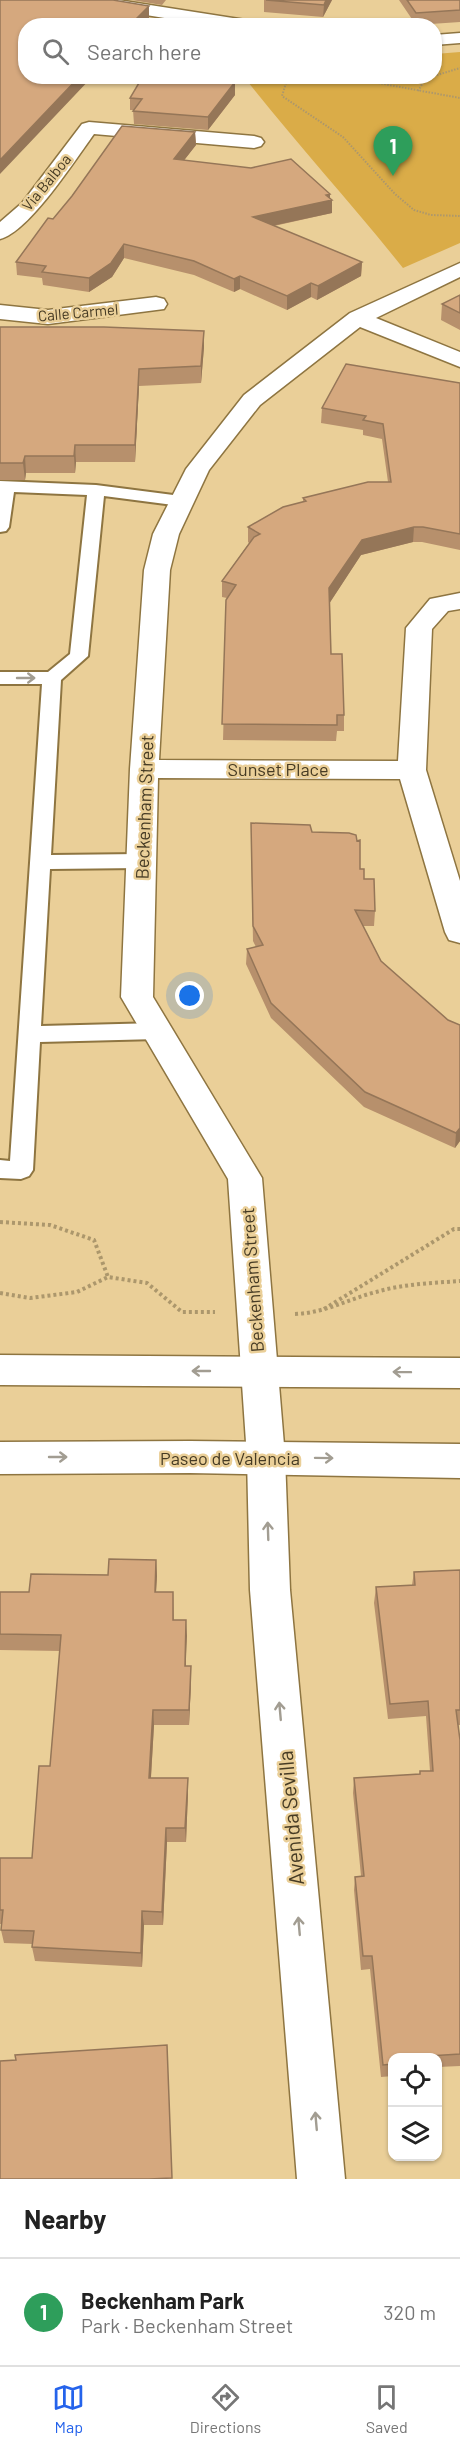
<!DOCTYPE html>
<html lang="en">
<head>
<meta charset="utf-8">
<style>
  body { margin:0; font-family:Barlow,sans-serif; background:#f2f2f2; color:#222 }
  .controls { position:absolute; right:18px; bottom:18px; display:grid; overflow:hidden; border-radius:12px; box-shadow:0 2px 4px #0004 }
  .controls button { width:54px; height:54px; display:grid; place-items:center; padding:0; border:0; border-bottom:2px solid #e0e0e0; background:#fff; color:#222; font:30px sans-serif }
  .you { position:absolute; left:190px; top:996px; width:21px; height:21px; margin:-15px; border:4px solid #fff; border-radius:50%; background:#1a73e8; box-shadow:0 0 0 9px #1a73e833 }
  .badge { display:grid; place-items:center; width:39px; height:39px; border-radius:50%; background:#2563eb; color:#fff; font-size:20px; font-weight:700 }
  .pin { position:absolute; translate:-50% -50px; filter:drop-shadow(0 2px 3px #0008) }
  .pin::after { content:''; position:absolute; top:32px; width:21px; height:18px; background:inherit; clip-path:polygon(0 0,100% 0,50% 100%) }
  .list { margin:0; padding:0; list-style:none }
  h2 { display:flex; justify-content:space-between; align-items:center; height:78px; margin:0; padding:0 24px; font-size:26px }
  h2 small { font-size:20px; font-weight:400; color:#767676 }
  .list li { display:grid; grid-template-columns:39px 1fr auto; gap:18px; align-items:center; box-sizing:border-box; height:108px; padding:0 24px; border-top:2px solid #e0e0e0 }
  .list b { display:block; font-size:22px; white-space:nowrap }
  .list p { margin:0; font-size:20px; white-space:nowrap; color:#767676 }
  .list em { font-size:20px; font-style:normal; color:#767676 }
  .icon { flex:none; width:33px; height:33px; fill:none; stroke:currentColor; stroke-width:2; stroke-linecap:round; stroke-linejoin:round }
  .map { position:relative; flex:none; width:460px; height:2179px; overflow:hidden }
  .search { position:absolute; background:#fff; box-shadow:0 2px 4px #0004; left:18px; right:18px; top:18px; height:66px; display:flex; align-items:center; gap:15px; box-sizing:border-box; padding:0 21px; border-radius:24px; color:#767676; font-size:22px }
  .sheet { height:186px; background:#fff }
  nav { display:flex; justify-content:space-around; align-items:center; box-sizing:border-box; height:84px; border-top:2px solid #e0e0e0; background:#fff; font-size:16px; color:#767676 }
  nav a { display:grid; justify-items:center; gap:3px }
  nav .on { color:#2563eb }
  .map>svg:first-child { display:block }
</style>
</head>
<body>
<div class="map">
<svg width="460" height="2179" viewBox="0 0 460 2179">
  <rect width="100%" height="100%" fill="#eacf98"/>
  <!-- green -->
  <path fill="#daac48" d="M460,52V243L403,268C351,203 295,142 244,77L434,76L435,54Z"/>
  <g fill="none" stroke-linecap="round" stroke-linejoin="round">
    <!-- service casing -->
    <g stroke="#8e7541" stroke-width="4">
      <path id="service" d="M0,481L96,485L181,496L189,501L181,506L104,496L88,656L61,680L51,855L141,854L148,856L151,861L148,866L141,868L50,869L41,1026L158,1023L166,1025L169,1031L166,1037L158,1039L40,1042L33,1170L29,1176L21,1179L0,1178V1160L10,1161L42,684H0V672H48L70,654L87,495L14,492L9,527L6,531L0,532Z"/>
    </g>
    <!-- minor casing -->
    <g stroke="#8e7541" stroke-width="3">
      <path id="minor" d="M75,0H118L252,21L261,26H214L84,5L78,4Z
        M460,33V43L434,45V35Z
        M89,122L254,136L261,138L264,142L261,146L254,148L94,134C75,160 29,232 0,239V222L22,203L82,124Z
        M460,263V277L376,318L460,352V367L360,327L260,405L209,470L179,534L170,570L159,760L398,761L406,628L430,599L460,593V609L448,611L432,629L426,770L460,881V943L449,940L445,932L400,779L158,778L153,997L262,1178L285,1457L280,1469L266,1473L252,1469L247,1457L228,1179L121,997L130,769L144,570L153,534L186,469L244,395L350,313Z
        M156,297L164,299L167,304L164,309L48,324L0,319V305L48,310Z"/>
    </g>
    <!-- tertiary casing -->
    <g stroke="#8e7541" stroke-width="3">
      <path id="tertiary" d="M266,1441L280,1445L285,1457L290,1590L345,2179H297L250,1590L247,1457L252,1445Z"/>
    </g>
    <!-- secondary casing -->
    <g stroke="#8e7541" stroke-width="3">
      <path id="secondary" d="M0,1355L460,1358V1388L0,1385Z
        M190,1441L460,1444V1478L190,1473L0,1474V1442Z"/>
    </g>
    <!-- path-far1 -->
    <path stroke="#ac976c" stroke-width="2" stroke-dasharray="1.5 1.5" stroke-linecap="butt" d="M295,76L287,80L282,96L343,137L395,194L414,210L431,215L460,216
      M340,76L460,98
      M434,76L460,68
      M418,91L424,81L433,76"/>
    <!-- path -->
    <path stroke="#ac976c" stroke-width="4" stroke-dasharray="3 3" stroke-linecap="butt" d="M0,1222L50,1225L94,1240L108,1277
      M0,1293L30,1298L77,1292L108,1277L147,1283L182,1312H215
      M324,1309L454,1229H460
      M295,1314C325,1313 348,1299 376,1292C403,1284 432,1283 460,1281"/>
    <!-- service -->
    <use href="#service" fill="#fff" fill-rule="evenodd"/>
    <!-- minor -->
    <use href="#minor" fill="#fff" fill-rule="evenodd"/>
    <!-- tertiary -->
    <use href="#tertiary" fill="#fff" fill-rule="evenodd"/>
    <!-- secondary -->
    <use href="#secondary" fill="#fff" fill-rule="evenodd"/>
  </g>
  <!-- wall -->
  <path fill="#b7906c" d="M132,0H166L162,5Z
    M264,0H332L323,17L264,12Z
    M399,0H460V22L416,25Z
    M222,80L235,82V95L208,130L134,124L133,110H130V98Z
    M195,132L196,145L184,160L330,198L332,200V213L274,226L362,262L361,276L317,300L311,297L287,310L240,289L234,292L194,275L124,258L112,277L89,292L43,285L42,278L17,275L16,262L53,219Z
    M460,295V330L441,320L442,304Z
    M0,327L204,331V347L201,383L139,386L135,462H76L75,473H26L25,480H0Z
    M460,383V550L422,542H413L361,555L330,602L331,654L344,715V731H337L336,741L223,740L227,598L222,597V581L249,543L248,542V527L303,502V498L388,482L382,439L363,435V430L321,423L322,408Z
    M312,832L360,869L375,911L374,926H363L381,961L448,1020L460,1025V1141L455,1148L364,1107L271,1018L246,964L247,949L256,947L253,941L251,839Z
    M156,1560L157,1576L156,1592H173L174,1620H186V1666H191V1681L189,1725H154L151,1778L188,1793L186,1842H167L163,1925H144L142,1967L35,1961L32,1947L33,1944L4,1943L1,1930L2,1924H0V1858H32L50,1766L60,1651L0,1650V1592H29L108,1575Z
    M460,1570V1725H458L460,1740V2066L438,2067V2058H393V2076L381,2077L370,1969L361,1970L354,1890L355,1877L361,1876L353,1793L354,1778L420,1774V1771H430L426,1716L388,1719L374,1603L376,1587L412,1585L414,1572Z"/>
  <!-- shaded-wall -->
  <path fill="#957658" d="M326,0H332L323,17L324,5Z
    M149,6V18L141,26H129Z
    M80,76H93L0,174V160Z
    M235,82V95L208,130V117Z
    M195,132L196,145L175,172L174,159Z
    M330,194V201L332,200V213L253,230V217Z
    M124,244V258L112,277L89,292V278Z
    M362,262L361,276L317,300L318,286Z
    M240,276V289L234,292V279Z
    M311,283V297L287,310V296Z
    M204,331V347L201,383V366Z
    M139,369V386L135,462V445Z
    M75,445L76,462L75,473L74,456Z
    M25,456L26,473L25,480L23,463Z
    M414,527L413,542L361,555L329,604V588L362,540Z
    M460,1128V1141L455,1148L456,1133Z
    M156,1560L157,1576L155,1608V1592Z
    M186,1620L187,1636L185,1681V1666Z
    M191,1666V1681L189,1725V1710Z
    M153,1710L154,1725L150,1792L149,1778Z
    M188,1778V1793L186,1842L185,1828Z
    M166,1828L167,1842L163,1925L162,1912Z
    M142,1911L144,1925L142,1967L141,1953Z"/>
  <!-- building -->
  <path fill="#d5a87e" stroke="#957658" stroke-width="1.5" d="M0,0H113L149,6L129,26H26V76H80L0,160Z
    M266,0H326L324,5Z
    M407,0H460V10L416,13Z
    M143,76H220L222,77L219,80L235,82L208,117L133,111L142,99L130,98Z
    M122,126L195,132L174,159L251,168L291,159L330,194L326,195L332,200L253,217L362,262L318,286L311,283L287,296L240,276L234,279L194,261L124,244L111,263L89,278L42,272L46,266L16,262L48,218L53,219L72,196Z
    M460,295V313L442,304Z
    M0,327H104L204,331L201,366L139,369L135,445H75L74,456H25L23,463H0Z
    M346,364L460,383V534L423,527H414L362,540L329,588L331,654H342L344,715H337V725L222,724L226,600L236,585L222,581L254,537L260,534L248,527L283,507L306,501L303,498L368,482H391L383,424L363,420L366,416L322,408Z
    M251,823L310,825L312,832L349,833L356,835L357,841L360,840V869H364V879H374L375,911L355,910L381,961L448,1020L460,1025V1128L456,1133L365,1092L271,1003L247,949L263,945L253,926Z
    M109,1559L156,1560L155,1592H173V1620H186L185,1666H191L189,1710H153L149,1778H188L185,1828H166L162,1912L142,1911L141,1953L32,1947L34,1931L1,1930L3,1910H0V1858H32L39,1766H50L61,1635L0,1634V1592H29L31,1574L108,1575Z
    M460,1570V1710H456L460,1740V2054L429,2056V2058H393V2064L383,2065L372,1956H363L355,1877L364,1876L354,1778L420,1774V1771H433L428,1701L390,1704L376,1587L415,1585L414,1572Z
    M167,2045L172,2178L149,2179H0V2061L16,2060L15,2055Z"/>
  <!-- one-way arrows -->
  <defs><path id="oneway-shaft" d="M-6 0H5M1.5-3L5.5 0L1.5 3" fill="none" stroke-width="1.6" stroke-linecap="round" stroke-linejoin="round" transform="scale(1.5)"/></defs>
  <g stroke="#a29d92">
    <use href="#oneway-shaft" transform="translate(26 678)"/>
    <use href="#oneway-shaft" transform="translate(201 1371) rotate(180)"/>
    <use href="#oneway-shaft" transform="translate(402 1372) rotate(-179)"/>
    <use href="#oneway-shaft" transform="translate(58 1457)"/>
    <use href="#oneway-shaft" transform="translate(324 1458) rotate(1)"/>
    <use href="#oneway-shaft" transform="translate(268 1531) rotate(-92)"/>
    <use href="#oneway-shaft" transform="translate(280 1711) rotate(-95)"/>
    <use href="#oneway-shaft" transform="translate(299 1926) rotate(-95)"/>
    <use href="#oneway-shaft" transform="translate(316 2121) rotate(-95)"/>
  </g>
  <g text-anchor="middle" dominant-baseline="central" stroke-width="5" stroke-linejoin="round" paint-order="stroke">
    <!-- far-street labels -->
    <g font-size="15" fill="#463b24" stroke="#eacf98">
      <text transform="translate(46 182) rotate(-51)">Via Balboa</text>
      <text transform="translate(78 312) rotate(-5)">Calle Carmel</text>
    </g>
    <!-- street labels -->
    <g font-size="18" fill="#463b24" stroke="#eacf98">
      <text x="278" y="769">Sunset Place</text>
      <text transform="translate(144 807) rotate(-88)">Beckenham Street</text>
      <text transform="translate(252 1280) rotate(-94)">Beckenham Street</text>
      <text x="230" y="1458">Paseo de Valencia</text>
    </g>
    <!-- near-street labels -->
    <g font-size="21" fill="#463b24" stroke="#eacf98">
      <text transform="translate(290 1818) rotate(-95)">Avenida Sevilla</text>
    </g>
  </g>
</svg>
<div class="controls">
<button><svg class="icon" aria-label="locate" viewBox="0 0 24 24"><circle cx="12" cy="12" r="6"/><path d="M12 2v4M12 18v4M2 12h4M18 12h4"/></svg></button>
<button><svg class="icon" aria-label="layers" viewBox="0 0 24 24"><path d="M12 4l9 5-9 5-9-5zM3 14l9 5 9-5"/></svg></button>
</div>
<div class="you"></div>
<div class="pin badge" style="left:393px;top:176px;background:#2e9e5b">1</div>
<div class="search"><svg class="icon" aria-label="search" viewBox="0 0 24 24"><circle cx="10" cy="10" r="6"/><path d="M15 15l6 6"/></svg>Search here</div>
</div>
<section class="sheet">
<h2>Nearby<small></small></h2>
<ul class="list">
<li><span class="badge" style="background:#2e9e5b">1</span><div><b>Beckenham Park</b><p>Park · Beckenham Street</p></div><em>320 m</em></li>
</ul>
</section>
<nav>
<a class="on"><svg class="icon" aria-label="map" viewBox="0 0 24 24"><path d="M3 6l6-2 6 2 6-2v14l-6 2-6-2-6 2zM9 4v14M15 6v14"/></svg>Map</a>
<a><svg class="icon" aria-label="directions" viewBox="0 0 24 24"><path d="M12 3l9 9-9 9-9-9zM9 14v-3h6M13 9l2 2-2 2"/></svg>Directions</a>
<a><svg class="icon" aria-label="saved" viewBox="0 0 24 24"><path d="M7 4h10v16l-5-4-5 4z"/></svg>Saved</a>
</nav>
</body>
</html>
